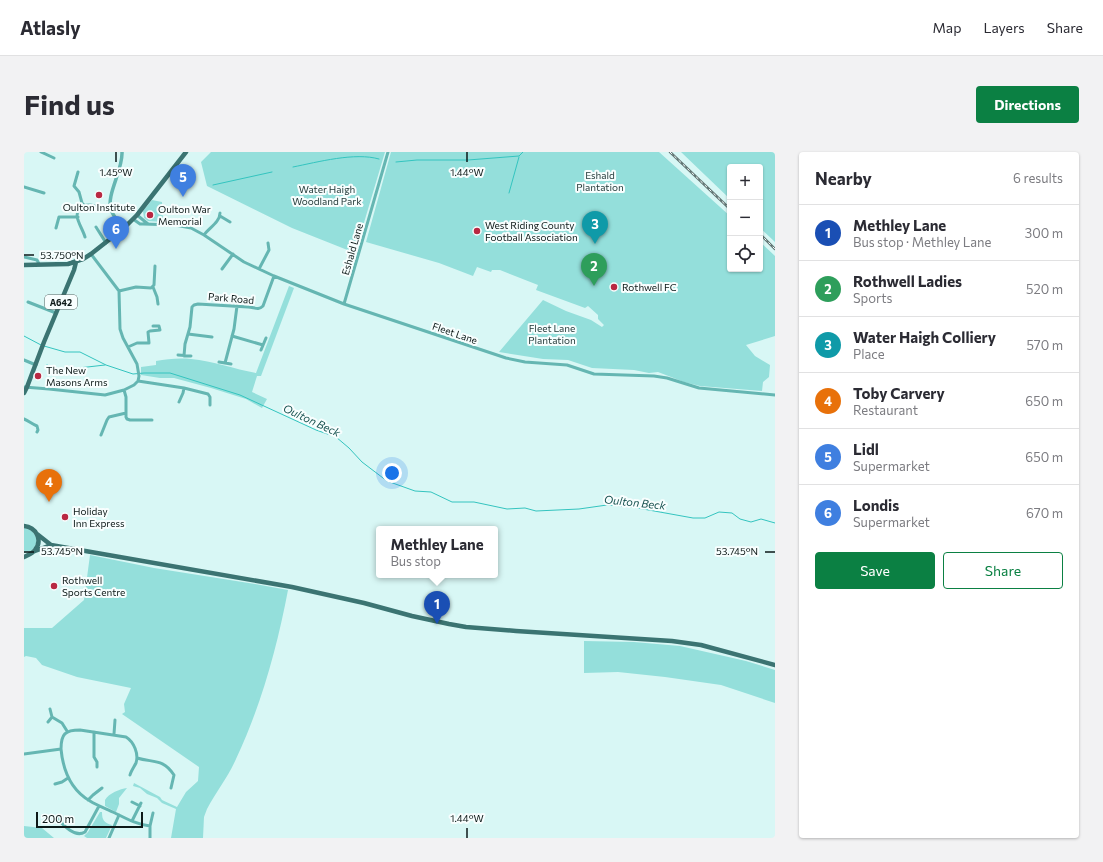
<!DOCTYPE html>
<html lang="en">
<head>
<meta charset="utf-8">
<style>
  body { margin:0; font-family:Commissioner,sans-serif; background:#f2f2f3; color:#2b2b33 }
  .controls { position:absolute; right:12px; top:12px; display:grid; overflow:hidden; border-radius:4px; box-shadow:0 1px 3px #0004 }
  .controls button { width:36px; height:36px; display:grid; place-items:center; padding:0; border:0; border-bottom:1px solid #e1e1e2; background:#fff; color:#2b2b33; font:20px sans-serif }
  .scale { position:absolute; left:12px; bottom:10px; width:107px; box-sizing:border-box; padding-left:4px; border:2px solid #0d1918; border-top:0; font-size:11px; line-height:14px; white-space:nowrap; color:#0d1918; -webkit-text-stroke:3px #f8fefe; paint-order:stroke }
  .you { position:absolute; left:368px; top:321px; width:14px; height:14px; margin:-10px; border:3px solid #fff; border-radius:50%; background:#1a73e8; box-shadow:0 0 0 6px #1a73e833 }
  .badge { display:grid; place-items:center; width:26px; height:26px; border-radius:50%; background:#0b8043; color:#fff; font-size:13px; font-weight:700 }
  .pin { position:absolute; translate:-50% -33px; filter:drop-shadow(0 1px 2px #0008) }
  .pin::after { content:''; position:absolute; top:21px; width:14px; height:12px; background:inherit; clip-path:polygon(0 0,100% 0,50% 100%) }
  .popup { position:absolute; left:352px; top:374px; width:122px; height:52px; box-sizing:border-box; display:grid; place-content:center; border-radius:4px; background:#fff; filter:drop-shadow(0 1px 3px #0005); font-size:13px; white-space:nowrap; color:#7c7c81 }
  .popup b { font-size:15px; color:#2b2b33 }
  .popup::after { content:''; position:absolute; left:50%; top:100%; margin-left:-8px; border:8px solid transparent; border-top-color:#fff }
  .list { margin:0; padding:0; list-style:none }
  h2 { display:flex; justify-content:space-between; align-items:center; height:52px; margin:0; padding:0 16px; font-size:17px }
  h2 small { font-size:13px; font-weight:400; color:#7c7c81 }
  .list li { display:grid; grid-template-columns:26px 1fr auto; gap:12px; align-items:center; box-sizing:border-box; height:56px; padding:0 16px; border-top:1px solid #e1e1e2 }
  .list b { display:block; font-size:15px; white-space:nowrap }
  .list p { margin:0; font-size:13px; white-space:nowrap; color:#7c7c81 }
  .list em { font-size:13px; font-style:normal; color:#7c7c81 }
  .actions { display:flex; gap:8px; padding:12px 16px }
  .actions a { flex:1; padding:9px 0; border:1px solid #0b8043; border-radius:4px; text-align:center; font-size:14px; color:#0b8043 }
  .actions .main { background:#0b8043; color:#fff }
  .icon { flex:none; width:22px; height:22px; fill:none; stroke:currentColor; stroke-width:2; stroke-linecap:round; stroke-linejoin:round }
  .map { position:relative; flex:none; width:751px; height:686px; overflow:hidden; border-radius:4px }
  header { display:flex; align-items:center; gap:24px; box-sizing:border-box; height:56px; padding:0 20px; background:#fff; border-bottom:1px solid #e1e1e2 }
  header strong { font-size:19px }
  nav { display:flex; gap:22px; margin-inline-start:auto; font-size:14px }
  .intro { display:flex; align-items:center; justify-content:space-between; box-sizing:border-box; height:96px; padding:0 24px }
  h1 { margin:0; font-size:28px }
  .button { padding:10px 18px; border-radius:4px; background:#0b8043; color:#fff; font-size:14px; font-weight:700 }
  main { display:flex; gap:24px; padding:0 24px }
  aside { flex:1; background:#fff; border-radius:4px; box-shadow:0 1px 3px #0004 }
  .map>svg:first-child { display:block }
</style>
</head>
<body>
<header>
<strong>Atlasly</strong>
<nav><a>Map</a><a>Layers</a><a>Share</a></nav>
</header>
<div class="intro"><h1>Find us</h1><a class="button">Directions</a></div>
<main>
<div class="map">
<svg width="751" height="686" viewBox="0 0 751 686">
  <rect width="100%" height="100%" fill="#d8f7f5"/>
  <!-- green -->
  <path fill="#94dfdb" d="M187,0H361L331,101L268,76L183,34L177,10Z
    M367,0H635L706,64V117H736V90L751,104V184L722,193L731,204L746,213L745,225L739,230L738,239L676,234L660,230L634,220L625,221L610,218L568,216L544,208L519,207L475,200L519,148L542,159L567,168L578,175L580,173L574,167V163L564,154L561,156L512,138L514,133L476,118H468L467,120L453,115L449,124L415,111L342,90Z
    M657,0H751V90L736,76V15H706V47Z
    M128,48L138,50L139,70L124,69L120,66L119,59Z
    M265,134L270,136L237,224H233L228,240L243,247L238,256L222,247L187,236L150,226H136L117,223V215L132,213V209C143,207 155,206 167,207C189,209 210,217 232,221Z
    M0,376C16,378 17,399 0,401Z
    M66,403L130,416L231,432L264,438C253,496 237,554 212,607C204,625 192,640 183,657L180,665L179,686H147L152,657L138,651L133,646L123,642L116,636L109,634L110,631L136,645L138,648L153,655L162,640L174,629L175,615L98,562L101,560L100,552L107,536L53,525L18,513L12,506L2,504L0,505V476H28L60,448Z
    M560,489L610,490L656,494L722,509L751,518V551L697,533L641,525L594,520L560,521Z
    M103,636L95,646V652L92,660L81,654C81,653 81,648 81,648C85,641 96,637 103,636Z
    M76,660H78C78,668 80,671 88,673L82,686H63L60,684L64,680Z
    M0,674L18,676L30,686H0Z"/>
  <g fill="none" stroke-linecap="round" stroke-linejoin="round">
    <!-- stream -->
    <path stroke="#34c4bf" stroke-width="1" d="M372,10L393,8H444L495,4L499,0
      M269,15C294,10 331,0 355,7
      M189,33L248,20
      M485,41L495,5
      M0,184L17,193
      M20,194L41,200H56L82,213L109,222L120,221H146L216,243L292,278L312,285L325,296L338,310L363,329L391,339L407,340L428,350H450L483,357L501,356L512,359L555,357L583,353L608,355L669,366H681L695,360L708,361L716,367L727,370L737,367L751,371
      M23,213L37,218L81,213"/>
    <!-- minor -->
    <path stroke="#65b6b2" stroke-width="3" d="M17,0L30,6
      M54,20L50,34L55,40L58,51L60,53
      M0,35L20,41
      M113,63L124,72
      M196,64L206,70
      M109,67L116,72H119L151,73L167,76L180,83L220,110L250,124L320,152L482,206L501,210L543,213L570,222L630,224L643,226L675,236L751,243
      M72,75L82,91
      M32,76L35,65H54
      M180,83C185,76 196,70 196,61
      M61,85C59,78 54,71 53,64C53,61 53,60 55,58C63,47 77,57 87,58
      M0,105L13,108L15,112
      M198,117L209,102
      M235,117L245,98L244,91
      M129,135L133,145L134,152
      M95,139L112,135L127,136L130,133L131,114
      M4,150L32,161
      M320,152L364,0
      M164,182L188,185
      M208,184L239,193
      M104,195L113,191H125L124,180L126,179L136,178L135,174H129
      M237,198L242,186
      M154,203L167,204
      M160,204L161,192L166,175L168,155L170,153L174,152L224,155C230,155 234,159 239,154L250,124
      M0,208L12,213
      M195,210L207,212
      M201,211L210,177L213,154
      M114,229L160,236L184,242L186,245V253
      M0,235L25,237L81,243L100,238L110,233L114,229L115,224L113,212L99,186L96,177L95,139L67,102
      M100,238L102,245V265L103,267L106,268H128
      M155,250L159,241L160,236
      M0,267C5,269 8,272 13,274L14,278L13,280
      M77,283L83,268L85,265L102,261
      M26,557L28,565L38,571L43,579
      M24,570L28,565
      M70,580V605L73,610V615
      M90,582L91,568
      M37,597C37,582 41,578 56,578L102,585C110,590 115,602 112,611C110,615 107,619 106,623
      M0,602L37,597C39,618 47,638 66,649C74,654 83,657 91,661C103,667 114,673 126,674
      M113,606C129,611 139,606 150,623L147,636
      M31,632L38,630L44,626
      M64,648L69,643L78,636
      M108,650L116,654
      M33,666C40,674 51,686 61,680L75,654
      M108,669L117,651
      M29,670L36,664
      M85,686L95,663
      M126,686V674L129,661"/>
    <!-- tertiary -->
    <path stroke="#65b6b2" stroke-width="3.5" d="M98,0C99,18 82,43 87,58C90,65 95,71 100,76"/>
    <!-- primary -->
    <path stroke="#3b7472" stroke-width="4.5" d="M0,113L44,112L59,107L67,102L100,76L113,63L162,0
      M0,241L3,235L20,190L50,118L52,110
      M0,374C12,375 19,388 11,398C8,402 4,403 0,405
      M13,382L27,393L268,435L340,451L388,464L425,472L442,475L492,479L648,489L677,493L751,513
      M11,399L27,393"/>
    <!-- rail casing -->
    <g stroke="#637775" stroke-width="2.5">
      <path id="rail" d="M646,0L706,57
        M736,82L751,97"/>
    </g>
    <!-- rail -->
    <use href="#rail" stroke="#f8fefe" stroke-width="1" stroke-dasharray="3" stroke-linecap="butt"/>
  </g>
  <!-- ticks -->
  <path fill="none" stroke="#0d1918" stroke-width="1.5" d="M92,0V10M443,0V10M0,103H10M0,400H10M741,400H751M443,676V686"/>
  <!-- markers -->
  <g fill="#b92842" stroke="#f8fefe" stroke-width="1.5">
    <circle cx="75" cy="43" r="4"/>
    <circle cx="126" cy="63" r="4"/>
    <circle cx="453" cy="79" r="4"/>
    <circle cx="590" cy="135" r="4"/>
    <circle cx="14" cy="224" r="4"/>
    <circle cx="41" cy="365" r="4"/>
    <circle cx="30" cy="434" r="4"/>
  </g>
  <g text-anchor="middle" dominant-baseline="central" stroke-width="4" stroke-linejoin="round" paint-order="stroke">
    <!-- shield labels -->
    <rect fill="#f8fefe" stroke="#545e5d" stroke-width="1" x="21" y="143" width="32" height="14" rx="3"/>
    <g font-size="9" font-weight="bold" fill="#0d1918">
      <text x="37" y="150">A642</text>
    </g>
    <!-- park labels -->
    <g font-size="10" fill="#1f3635" stroke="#f8fefe">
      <text x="576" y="23">Eshald<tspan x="576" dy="12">Plantation</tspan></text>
      <text x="303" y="37">Water Haigh<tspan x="303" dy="12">Woodland Park</tspan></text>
      <text x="528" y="176">Fleet Lane<tspan x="528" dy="12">Plantation</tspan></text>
    </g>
    <!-- poi labels -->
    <g font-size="10" fill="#0d1918" stroke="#f8fefe" text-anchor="start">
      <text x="75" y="55" text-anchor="middle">Oulton Institute</text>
      <text x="134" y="57">Oulton War<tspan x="134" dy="12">Memorial</tspan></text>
      <text x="461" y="73">West Riding County<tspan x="461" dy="12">Football Association</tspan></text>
      <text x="598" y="135">Rothwell FC</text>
      <text x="22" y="218">The New<tspan x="22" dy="12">Masons Arms</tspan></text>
      <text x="49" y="359">Holiday<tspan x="49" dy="12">Inn Express</tspan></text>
      <text x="38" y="428">Rothwell<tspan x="38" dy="12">Sports Centre</tspan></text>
    </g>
    <!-- street labels -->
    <g font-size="10" fill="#0d1918" stroke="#f8fefe">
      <text transform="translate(328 97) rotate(-74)">Eshald Lane</text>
      <text transform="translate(207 146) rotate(5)">Park Road</text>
      <text transform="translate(431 181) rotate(19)">Fleet Lane</text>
    </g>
    <!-- water labels -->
    <g font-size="11" font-style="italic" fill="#16514f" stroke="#f8fefe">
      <text transform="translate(288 268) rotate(25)">Oulton Beck</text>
      <text transform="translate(611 350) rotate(6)">Oulton Beck</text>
    </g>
  </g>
  <g font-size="10" text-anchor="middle" fill="#0d1918" stroke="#f8fefe" stroke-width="4" stroke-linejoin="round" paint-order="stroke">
    <text x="92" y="24">1.45°W</text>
    <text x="443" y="24">1.44°W</text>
    <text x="38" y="107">53.750°N</text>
    <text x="38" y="403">53.745°N</text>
    <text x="713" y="403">53.745°N</text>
    <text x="443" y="670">1.44°W</text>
  </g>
</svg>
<div class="controls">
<button>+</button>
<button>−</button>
<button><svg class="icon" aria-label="locate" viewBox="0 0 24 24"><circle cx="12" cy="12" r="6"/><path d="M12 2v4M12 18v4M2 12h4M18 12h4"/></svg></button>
</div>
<div class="scale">200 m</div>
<div class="you"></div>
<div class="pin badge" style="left:413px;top:472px;background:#1a4fb4">1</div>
<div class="popup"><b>Methley Lane</b>Bus stop</div>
<div class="pin badge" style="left:570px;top:134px;background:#2e9e5b">2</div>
<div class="pin badge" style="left:571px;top:92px;background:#0f9aa8">3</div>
<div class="pin badge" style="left:25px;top:350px;background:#e8710a">4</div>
<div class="pin badge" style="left:159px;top:45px;background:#3f7fe0">5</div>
<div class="pin badge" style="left:92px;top:97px;background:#3f7fe0">6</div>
</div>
<aside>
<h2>Nearby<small>6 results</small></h2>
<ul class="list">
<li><span class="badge" style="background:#1a4fb4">1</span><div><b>Methley Lane</b><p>Bus stop · Methley Lane</p></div><em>300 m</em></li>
<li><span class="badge" style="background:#2e9e5b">2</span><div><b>Rothwell Ladies</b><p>Sports</p></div><em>520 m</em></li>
<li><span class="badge" style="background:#0f9aa8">3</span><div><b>Water Haigh Colliery</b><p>Place</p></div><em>570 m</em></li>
<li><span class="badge" style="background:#e8710a">4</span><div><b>Toby Carvery</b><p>Restaurant</p></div><em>650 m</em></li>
<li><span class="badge" style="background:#3f7fe0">5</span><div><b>Lidl</b><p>Supermarket</p></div><em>650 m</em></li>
<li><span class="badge" style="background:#3f7fe0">6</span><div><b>Londis</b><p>Supermarket</p></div><em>670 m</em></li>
</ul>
<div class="actions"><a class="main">Save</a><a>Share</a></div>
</aside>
</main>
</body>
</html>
